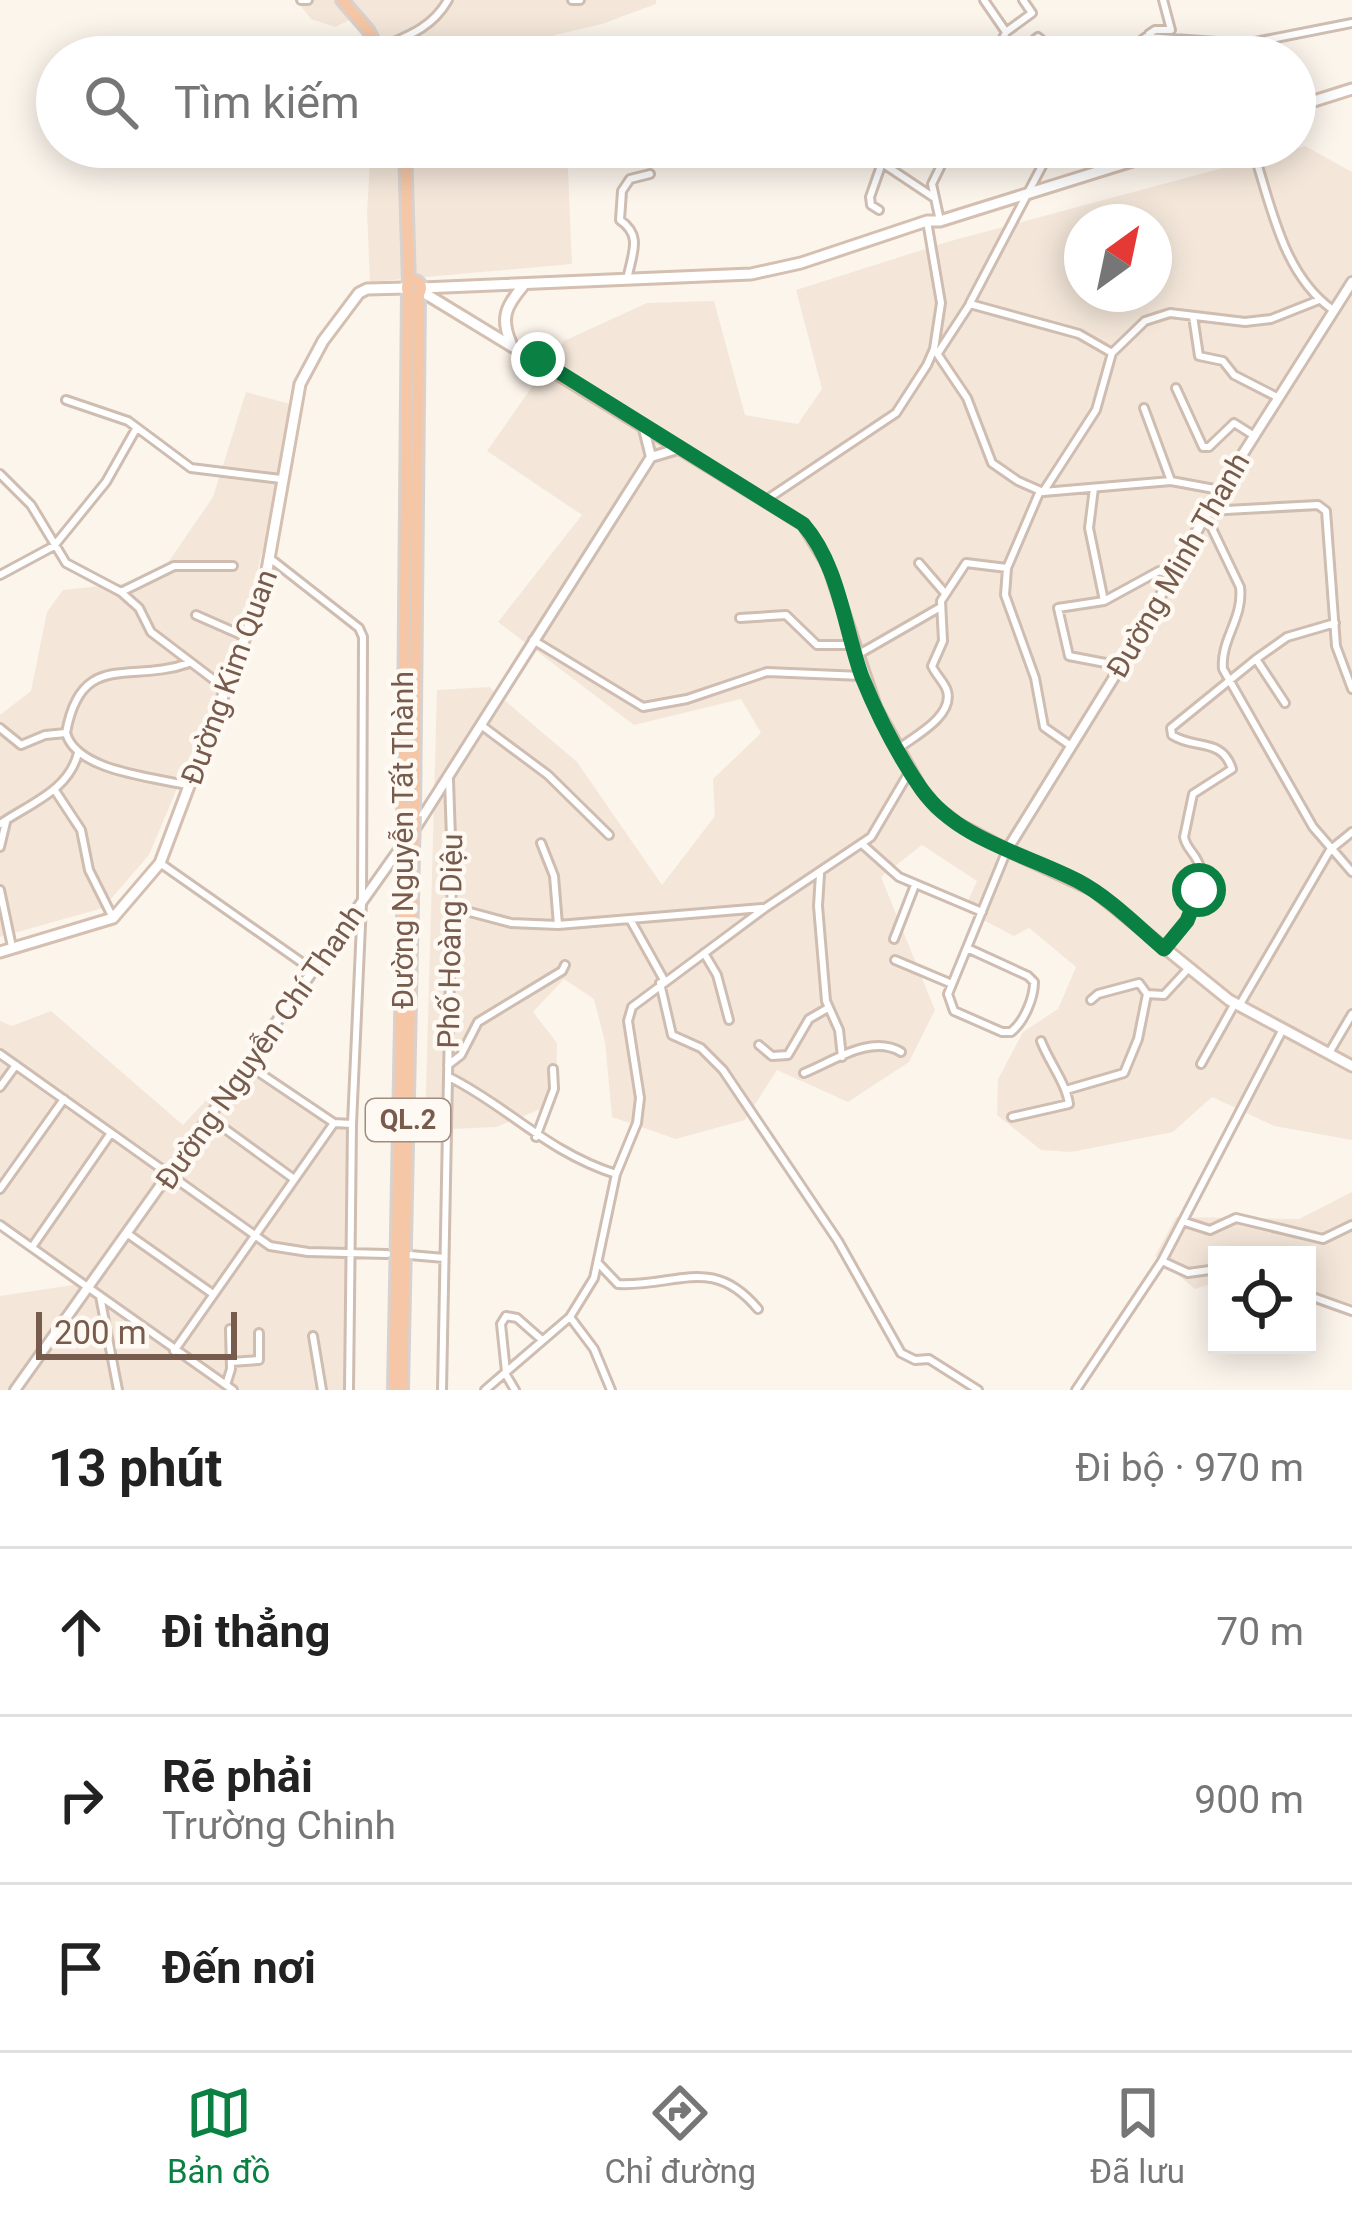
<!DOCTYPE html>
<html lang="vi">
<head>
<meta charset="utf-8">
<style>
  body { margin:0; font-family:Roboto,sans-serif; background:#f6f6f6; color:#222 }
  .controls { position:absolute; right:36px; bottom:36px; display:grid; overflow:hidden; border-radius:0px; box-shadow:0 6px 30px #0003 }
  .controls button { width:108px; height:108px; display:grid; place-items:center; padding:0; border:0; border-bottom:3px solid #e0e0e0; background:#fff; color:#222; font:60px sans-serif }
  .compass { position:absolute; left:1064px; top:204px; width:108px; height:108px; border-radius:50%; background:#fff; box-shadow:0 6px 30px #0003; rotate:33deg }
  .scale { position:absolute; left:36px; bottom:30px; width:201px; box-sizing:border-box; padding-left:12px; border:6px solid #775c4e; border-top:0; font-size:33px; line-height:42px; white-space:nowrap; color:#775c4e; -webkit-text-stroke:9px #fef9f2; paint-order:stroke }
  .stop { position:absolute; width:36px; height:36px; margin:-27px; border:9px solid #0b8043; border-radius:50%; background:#fff }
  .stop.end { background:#0b8043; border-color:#fff; box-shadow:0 3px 12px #0008 }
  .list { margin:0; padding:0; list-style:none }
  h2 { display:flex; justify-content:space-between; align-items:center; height:156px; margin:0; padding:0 48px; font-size:51px }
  h2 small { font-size:39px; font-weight:400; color:#767676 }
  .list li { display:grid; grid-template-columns:78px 1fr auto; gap:36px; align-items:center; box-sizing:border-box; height:168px; padding:0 48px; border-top:3px solid #e0e0e0 }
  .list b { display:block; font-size:45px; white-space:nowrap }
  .list p { margin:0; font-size:39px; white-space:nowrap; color:#767676 }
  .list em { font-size:39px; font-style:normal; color:#767676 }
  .icon { flex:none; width:66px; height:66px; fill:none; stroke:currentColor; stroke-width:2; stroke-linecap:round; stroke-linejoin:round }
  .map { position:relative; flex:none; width:1352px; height:1390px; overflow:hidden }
  .search { position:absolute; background:#fff; box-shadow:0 6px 30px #0003; left:36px; right:36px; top:36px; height:132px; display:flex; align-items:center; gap:30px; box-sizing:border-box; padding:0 42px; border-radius:66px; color:#767676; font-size:45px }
  .sheet { height:660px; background:#fff }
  nav { display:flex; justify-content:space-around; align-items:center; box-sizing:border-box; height:168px; border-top:3px solid #e0e0e0; background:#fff; font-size:33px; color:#767676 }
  nav a { display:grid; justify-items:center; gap:6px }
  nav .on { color:#0b8043 }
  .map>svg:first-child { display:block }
</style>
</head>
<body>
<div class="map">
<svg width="1352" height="1390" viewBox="0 0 1352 1390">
  <rect width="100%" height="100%" fill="#fcf5ec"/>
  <!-- residential -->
  <path fill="#f4e7da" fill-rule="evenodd" d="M296,0H656V4L602,24L555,35L527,57H376L356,17L335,27L311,19Z
    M1305,146L1352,172V1140L1274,1126L1212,1097L1173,1132L1071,1152L1041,1150L997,1115L998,1079L1023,1032L1058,1009L1076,967L1029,928L1014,936L964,910L977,881L922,845L881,877L935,1010L909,1062L848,1102L777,1070L745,1120L676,1139L612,1117L605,1042L594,999L564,979L533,1012L557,1043L556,1103L496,1127L425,1130L437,690L489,687L577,762L662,885L715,816L713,779L761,733L741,699L634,725L498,622L582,515L487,451L564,341L647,303L714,301L745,415L798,424L822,389L796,290L947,242ZM1082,222H1154V294H1082Z
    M371,147H567L572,264L370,282L367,211Z
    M246,392L297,406L243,632L149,855L103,908L0,937V715L31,691L47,612L63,590L156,580L213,497Z
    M51,1011L183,1125L239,1065L354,1130L346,1390H0V1296L80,1284L0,1225V1021L12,1026Z
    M1352,1192V1308L1307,1296V1255H1217V1282L1195,1289L1155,1256L1176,1217L1299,1219Z"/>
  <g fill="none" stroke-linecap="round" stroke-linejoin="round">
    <!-- minor casing -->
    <g stroke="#cebdb0" stroke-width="12">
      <path id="minor" d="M301,0H308
        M572,0H580
        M984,0L1006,32L994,57
        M1006,32L1032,13L1023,0
        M1149,34L1155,30H1171L1163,0
        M1245,44L1246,57
        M1027,46L1038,37L1062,57
        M380,48C408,36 432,28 448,0
        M1119,57L1146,37L1245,44L1352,23
        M1252,147C1271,204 1282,274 1333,310
        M879,210L871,205L870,197L882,163L933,197
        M940,221L932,184L950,147
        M627,280C632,253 643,236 620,220L622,191L630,179L650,174
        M970,303L1052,147
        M1193,316L1199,356L1223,361L1234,375L1277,397
        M934,349L967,398L992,463L1018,481L1043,492L1171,481L1220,490
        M938,353L970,304L1079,334L1112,353
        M1176,388L1203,447H1209L1234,423L1253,435
        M66,400L128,421L191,468L281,479
        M1144,408L1171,481
        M0,474L31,505L66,563L121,592L139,608L151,632L226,689
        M1094,488L1089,528L1104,601
        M1040,491L1007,568L1005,595L1035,678L1044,727L1071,746
        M1043,492L1096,410L1112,353L1145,321L1170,313L1245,322L1271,319L1319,300
        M766,500L896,413L927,365L934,349L941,303L927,221
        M1208,511L1318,505L1326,511L1336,646L1352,689
        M1206,516L1240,587C1244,618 1220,640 1223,669L1313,827L1352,872
        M271,559L359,628L363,637L362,903L352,1124L349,1390
        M919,563L944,592
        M0,575L54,546L106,482L136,429
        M121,592L174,566H233
        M196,615L246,637
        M740,618L786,615L817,645H853
        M533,640L643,707L687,699L767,672L862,676
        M859,654L939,608
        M1256,659L1287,637L1335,623
        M189,663C131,684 81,649 66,733C77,772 155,777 190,786
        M1121,666L1069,656L1058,608L1104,601L1159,571L1173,576
        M481,725L548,775L609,835
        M0,728L21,745L45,735L66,733
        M899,748C915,736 954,716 947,691C945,683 935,674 932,666L943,641L941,601L966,563L1007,568
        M54,789L81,830L89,870L113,918
        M0,824C31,803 69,790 78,753
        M541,843L554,876L558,925
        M862,844L899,877L982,912
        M0,847L6,822
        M160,863L314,971
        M820,874L818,906L826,1001L839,1030L842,1057
        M0,890L12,947
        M451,907L511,923L558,925L762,908
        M631,921L664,980
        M894,939L915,885
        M967,948L1028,976L1034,982C1034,998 1024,1022 1011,1032H1002L954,1011L948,994L1007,850
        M1164,949C1183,928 1212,893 1198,862C1193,851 1186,848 1184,837L1193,794L1232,769C1222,737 1194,750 1172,735L1171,728L1256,659L1285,703
        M704,953L717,975L729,1020
        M895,960L952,984
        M660,983L672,1035L701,1048L723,1070L838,1241L901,1353L915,1360L929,1359L978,1390
        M1147,994L1164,995L1188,969
        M1239,1006L1330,850L1352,832
        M759,1045L772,1056L788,1055L809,1019L828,1008
        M1329,1053L1352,1014
        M0,1054L270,1246L308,1252L387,1254
        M1201,1064L1234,1005
        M248,1065L334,1123L352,1124
        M448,1065L461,1055L478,1022L562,971L565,965
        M804,1073C834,1061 871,1034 901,1052
        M449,1077C509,1107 547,1152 616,1174
        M0,1087L16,1065
        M1066,1090L1124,1073L1138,1039L1147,994L1139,983L1098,994L1091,1000
        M1012,1117L1069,1104C1066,1083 1049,1062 1041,1041
        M210,1118L294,1179
        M536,1137L554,1089L553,1069
        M0,1189L64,1099
        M1185,1222L1210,1230L1236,1218L1323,1239L1352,1225
        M0,1225L233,1390
        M128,1234L213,1294
        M32,1247L111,1133
        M410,1255L444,1258
        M1162,1261L1188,1273L1217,1269
        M598,1263L618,1284C677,1287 712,1254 758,1309
        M1307,1295L1352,1311
        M100,1296L118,1390
        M570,1317L594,1349L611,1390
        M313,1336L322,1390
        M174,1351L334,1123
        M231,1362L259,1360V1333
        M506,1372L501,1324L506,1316L517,1318L542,1340
        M505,1373L515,1390
        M226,1385L231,1369L230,1329
        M442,1390L452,868L449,780
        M485,1390L570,1317L594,1278L616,1174L637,1123L640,1098L628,1021L632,1007L765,908L871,837L911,769
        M1076,1390L1162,1261L1283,1029"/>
    </g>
    <!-- tertiary casing -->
    <g stroke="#cebdb0" stroke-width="14">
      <path id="tertiary" d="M644,429L651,457
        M416,827L651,457L681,448
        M1007,850L1121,666L1220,490L1352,282
        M15,1390L403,844"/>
    </g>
    <!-- secondary casing -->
    <g stroke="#d4bfb1" stroke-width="15">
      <path id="secondary" d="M1295,107L1352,89
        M422,288L751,274L801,263L927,221H940L1177,147
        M421,291L803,524L828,565L876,708L920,787L936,807L958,824L1007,850L1093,890L1229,1000L1352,1066
        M511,343C500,318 506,306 523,286
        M0,952L113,918L160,863L264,587L300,384L323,341L359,293L367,289L407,288"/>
    </g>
    <!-- trunk casing -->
    <g stroke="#d9d1cd" stroke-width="16">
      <path id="trunk" d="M342,0L368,30L382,57
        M405,147L409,283
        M407 288a7 7 0 1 1 14 0a7 7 0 1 1-14 0Z
        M414,816L419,294
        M403,830L408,291
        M394,1390L404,865
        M402,1390L413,850"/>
    </g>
    <!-- minor -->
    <use href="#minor" stroke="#fff" stroke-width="6"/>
    <!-- tertiary -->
    <use href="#tertiary" stroke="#fff" stroke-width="8"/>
    <!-- secondary -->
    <use href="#secondary" stroke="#fff" stroke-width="9"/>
    <!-- trunk -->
    <use href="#trunk" stroke="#f5c7a6" stroke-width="10"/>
    <!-- trunk-bridge casing -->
    <g stroke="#d9d1cd" stroke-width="16" stroke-linecap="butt">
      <path id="trunk-bridge" d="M403,830L404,865
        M413,850L414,816"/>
    </g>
    <!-- trunk-bridge -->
    <use href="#trunk-bridge" stroke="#f5c7a6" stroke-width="10"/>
  </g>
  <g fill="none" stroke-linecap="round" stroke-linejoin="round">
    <!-- route -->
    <path stroke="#0b8043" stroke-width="15" d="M538,359L803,524C839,565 844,627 862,677C877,714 899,757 922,790C958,840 1026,854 1078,881C1110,898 1137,926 1164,949L1187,921L1199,890"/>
  </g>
  <g text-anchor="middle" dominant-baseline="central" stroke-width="9" stroke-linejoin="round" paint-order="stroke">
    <!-- shield labels -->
    <rect fill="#fef9f2" stroke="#a08b7f" stroke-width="3" x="366" y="1099" width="84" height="42" rx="9"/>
    <g font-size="27" font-weight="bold" fill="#775c4e">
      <text x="408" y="1120">QL.2</text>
    </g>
    <!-- street labels -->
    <g font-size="30" fill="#775c4e" stroke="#fef9f2">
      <text transform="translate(1178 565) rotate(-60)">Đường Minh Thanh</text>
      <text transform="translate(229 677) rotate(-70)">Đường Kim Quan</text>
      <text transform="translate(402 840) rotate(-90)">Đường Nguyễn Tất Thành</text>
      <text transform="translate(450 941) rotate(-89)">Phố Hoàng Diệu</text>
      <text transform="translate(260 1047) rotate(-55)">Đường Nguyễn Chí Thanh</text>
    </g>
  </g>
</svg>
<div class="controls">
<button><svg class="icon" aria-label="locate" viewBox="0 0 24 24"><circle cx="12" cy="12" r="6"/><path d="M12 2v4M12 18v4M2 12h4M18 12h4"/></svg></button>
</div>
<svg class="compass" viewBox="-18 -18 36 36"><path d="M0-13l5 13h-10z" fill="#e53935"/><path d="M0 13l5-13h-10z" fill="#767676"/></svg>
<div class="scale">200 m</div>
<div class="stop" style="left:1199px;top:890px"></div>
<div class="stop end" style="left:538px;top:359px"></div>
<div class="search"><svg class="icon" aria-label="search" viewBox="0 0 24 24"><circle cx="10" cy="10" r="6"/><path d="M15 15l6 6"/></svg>Tìm kiếm</div>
</div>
<section class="sheet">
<h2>13 phút<small>Đi bộ · 970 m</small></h2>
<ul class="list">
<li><svg class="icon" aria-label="ahead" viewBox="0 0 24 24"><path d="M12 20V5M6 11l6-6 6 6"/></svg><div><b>Đi thẳng</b></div><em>70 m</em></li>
<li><svg class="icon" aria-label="right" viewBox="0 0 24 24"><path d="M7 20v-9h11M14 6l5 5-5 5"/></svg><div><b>Rẽ phải</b><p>Trường Chinh</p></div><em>900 m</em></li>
<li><svg class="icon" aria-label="arrive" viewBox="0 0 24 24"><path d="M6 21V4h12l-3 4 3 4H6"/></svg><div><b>Đến nơi</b></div></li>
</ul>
</section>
<nav>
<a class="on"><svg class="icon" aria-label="map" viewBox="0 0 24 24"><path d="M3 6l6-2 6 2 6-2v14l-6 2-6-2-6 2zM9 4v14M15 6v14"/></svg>Bản đồ</a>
<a><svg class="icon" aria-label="directions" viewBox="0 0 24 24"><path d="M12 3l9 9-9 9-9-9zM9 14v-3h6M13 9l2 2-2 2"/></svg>Chỉ đường</a>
<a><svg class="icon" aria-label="saved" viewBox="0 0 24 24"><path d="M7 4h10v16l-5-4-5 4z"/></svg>Đã lưu</a>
</nav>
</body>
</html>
